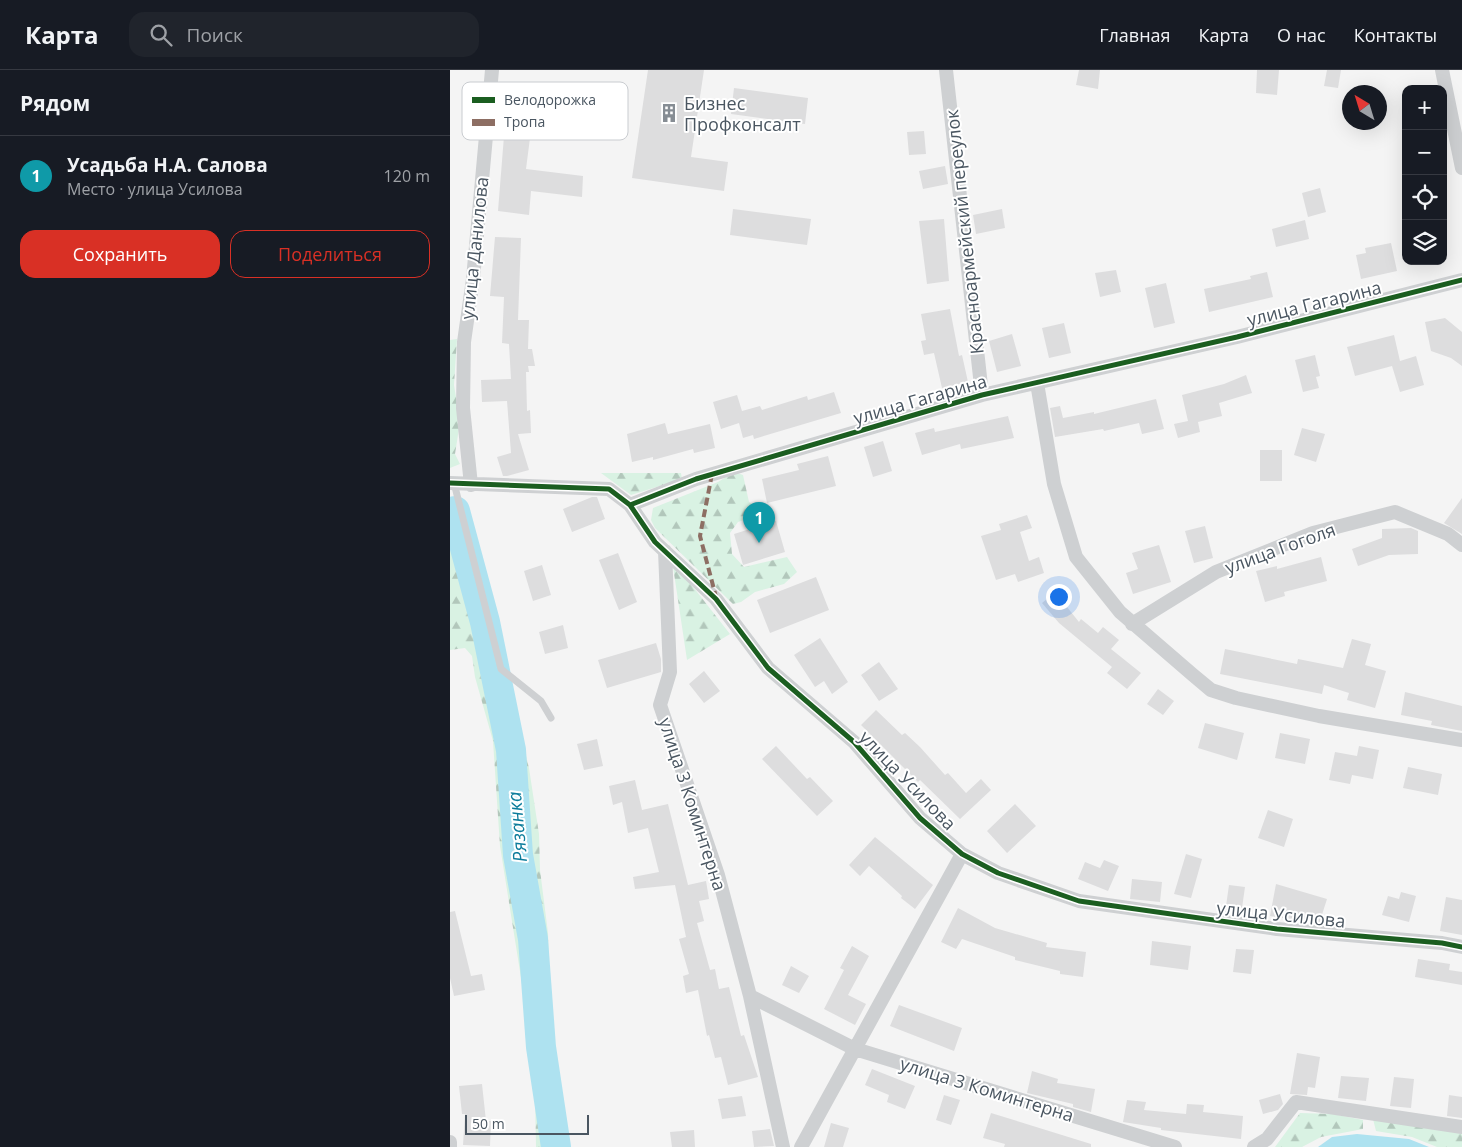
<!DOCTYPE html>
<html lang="ru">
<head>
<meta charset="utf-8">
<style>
  body { margin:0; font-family:"Open Sans",sans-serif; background:#20242c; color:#f1f3f6 }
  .controls { position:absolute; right:15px; top:15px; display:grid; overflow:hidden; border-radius:10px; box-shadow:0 5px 20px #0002 }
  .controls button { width:45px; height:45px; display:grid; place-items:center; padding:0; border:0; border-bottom:1px solid #363941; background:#171b24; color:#f1f3f6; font:25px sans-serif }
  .compass { position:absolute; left:892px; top:15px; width:45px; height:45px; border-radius:50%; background:#171b24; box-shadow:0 5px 20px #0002; rotate:322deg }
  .scale { position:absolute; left:15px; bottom:12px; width:124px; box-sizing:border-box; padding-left:5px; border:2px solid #4a5661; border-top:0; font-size:14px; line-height:18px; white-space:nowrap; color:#4a5661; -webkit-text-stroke:4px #fff; paint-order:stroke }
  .you { position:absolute; left:608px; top:526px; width:18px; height:18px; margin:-12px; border:4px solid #fff; border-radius:50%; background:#1a73e8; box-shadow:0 0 0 8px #1a73e833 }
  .badge { display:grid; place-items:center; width:32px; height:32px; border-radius:50%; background:#d93025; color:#fff; font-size:16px; font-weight:700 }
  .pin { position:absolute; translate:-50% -41px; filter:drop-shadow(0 1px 2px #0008) }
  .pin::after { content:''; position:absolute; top:26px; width:18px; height:15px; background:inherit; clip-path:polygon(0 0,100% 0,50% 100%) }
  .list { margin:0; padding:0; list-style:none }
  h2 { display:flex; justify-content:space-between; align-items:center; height:65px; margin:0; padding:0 20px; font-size:21px }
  h2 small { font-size:16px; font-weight:400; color:#9ea1a6 }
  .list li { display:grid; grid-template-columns:32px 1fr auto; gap:15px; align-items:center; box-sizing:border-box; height:80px; padding:0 20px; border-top:1px solid #363941 }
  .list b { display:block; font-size:19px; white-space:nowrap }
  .list p { margin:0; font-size:16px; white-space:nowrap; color:#9ea1a6 }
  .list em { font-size:16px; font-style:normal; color:#9ea1a6 }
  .actions { display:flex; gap:10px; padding:15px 20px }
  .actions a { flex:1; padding:11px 0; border:1px solid #d93025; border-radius:15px; text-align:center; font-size:18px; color:#d93025 }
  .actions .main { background:#d93025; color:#fff }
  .icon { flex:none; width:28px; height:28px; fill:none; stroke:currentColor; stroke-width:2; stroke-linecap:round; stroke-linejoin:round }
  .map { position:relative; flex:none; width:1012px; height:1077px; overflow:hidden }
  header { display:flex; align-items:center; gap:30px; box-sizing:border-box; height:70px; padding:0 25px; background:#171b24; border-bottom:1px solid #363941 }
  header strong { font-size:24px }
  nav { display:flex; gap:28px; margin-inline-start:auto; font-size:18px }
  .search { width:350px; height:45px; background:#20242c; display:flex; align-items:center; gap:12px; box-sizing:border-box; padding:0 18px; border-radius:15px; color:#9ea1a6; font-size:19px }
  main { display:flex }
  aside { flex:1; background:#171b24 }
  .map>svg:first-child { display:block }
</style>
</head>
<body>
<header>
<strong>Карта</strong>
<div class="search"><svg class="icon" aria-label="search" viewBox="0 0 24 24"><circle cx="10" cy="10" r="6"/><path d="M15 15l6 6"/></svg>Поиск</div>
<nav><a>Главная</a><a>Карта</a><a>О нас</a><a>Контакты</a></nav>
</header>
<main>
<aside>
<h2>Рядом<small></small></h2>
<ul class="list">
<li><span class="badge" style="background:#0f9aa8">1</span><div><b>Усадьба Н.А. Салова</b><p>Место · улица Усилова</p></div><em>120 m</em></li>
</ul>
<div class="actions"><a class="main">Сохранить</a><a>Поделиться</a></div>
</aside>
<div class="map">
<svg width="1012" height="1077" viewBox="0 0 1012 1077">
  <defs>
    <pattern id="forest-firs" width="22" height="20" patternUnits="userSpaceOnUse" patternTransform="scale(1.25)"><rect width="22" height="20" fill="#d9f2e3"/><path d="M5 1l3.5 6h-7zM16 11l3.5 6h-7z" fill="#b2c7bb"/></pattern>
  </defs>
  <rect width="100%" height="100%" fill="#f4f4f4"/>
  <!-- forest -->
  <path fill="url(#forest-firs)" d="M7,269L4,315L10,352L5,384L10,394L0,398V270Z
    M284,402L293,405L299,432L317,442L288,452L280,463L282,484L294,497L337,487L347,502L334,514L305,522L291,532L283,534L205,458L201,450L203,438L268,412Z
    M151,403H231L232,409L181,425Z
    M0,445L7,473L30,544L37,598L57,618L62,627L79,698L89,764L90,800L98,863L102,1006L118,1077H86L85,1026L80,976L72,914L50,776L43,671L25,607L22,586L15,578L0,580Z
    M222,490L280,564L237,590Z
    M850,1043L883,1044L913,1050V1059L871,1067L852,1077H825Z
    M923,1049L1012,1063V1077H987L962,1067L926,1061Z"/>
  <!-- water -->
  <path fill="#aee2f0" d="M907,1064L959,1069L979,1077H868L882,1067Z"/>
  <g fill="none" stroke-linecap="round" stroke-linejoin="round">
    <!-- river -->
    <path stroke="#aee2f0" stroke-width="30" d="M5,441L35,552L61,680L68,785L83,869L91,977L106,1077"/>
  </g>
  <!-- building -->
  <path fill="#ddddde" d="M198,0H254L241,87L278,92L274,121L182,108Z
    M629,0H650L648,19L626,15Z
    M807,0H829L827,25L806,23Z
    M877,0H891L888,18L874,16Z
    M284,18L358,28L355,54L281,44Z
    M474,61L476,84L459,85L457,62Z
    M54,66L80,68L76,99L133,106L132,127L81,121L79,145L48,141Z
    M495,96L498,114L473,119L469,101Z
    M870,118L876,142L858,147L852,123Z
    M283,139L361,149L357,175L280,165Z
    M552,139L555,158L526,164L523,145Z
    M494,149L499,211L477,214L469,151Z
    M855,150L859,169L826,177L822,159Z
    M45,167L71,168L68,250H79L78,279H82L85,296H78L79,302H76L77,341L80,340L81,363L68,364L79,400L57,406H53L47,387L61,383L57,331L32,332L31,310L61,309L59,274L52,273L54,227L40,226Z
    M941,173L947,201L911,209L906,185L916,183L915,178Z
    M666,200L671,222L650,227L645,203Z
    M817,202L823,227L759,242L754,219L801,209L800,206Z
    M716,213L725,253L704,258L695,218Z
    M500,239L509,286L512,285L518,312L492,318L484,283L474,285L471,271L476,270L471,244Z
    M995,248L1012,262V296L1001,288L981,281L975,252Z
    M614,253L621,283L599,288L592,258Z
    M562,264L571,296L547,302L539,271Z
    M944,265L950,291L966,286L974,315L950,322L942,296L905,306L897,277Z
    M865,285L870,306L866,307L869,318L853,322L845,290Z
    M796,305L802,323L769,333L772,346L748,352L750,362L728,368L724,354L738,351L732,325L774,314Z
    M384,322L391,343L304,369L303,365L293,368L289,353L271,359L263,332L287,325L292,341L310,336L312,340L357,326L358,330Z
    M706,329L714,359L692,364L689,353L654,361L653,359L605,367L600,338L610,336L613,348L644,342V344Z
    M558,346L564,368L511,379L510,374L472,385L465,363L484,358L485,362Z
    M215,353L218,364L260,354L265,378L244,383L243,379L203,390V387L182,392L177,364Z
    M852,358L875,364L866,392L844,385Z
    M433,371L442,401L423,407L414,377Z
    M810,380H832V411H810Z
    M378,386L386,416L317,433L312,409L349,400L347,394Z
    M142,427H147L155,449L122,462L113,439Z
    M1012,428V464L994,453Z
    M577,445L582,458L570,462L579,491L589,487L594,503L568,512L565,504L546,510L531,466L551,460L549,454Z
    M326,451L335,482L293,495L284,464Z
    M755,456L763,488L744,493L735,461Z
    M961,458L968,461V484L939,485L908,496L902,479L932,468V459Z
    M709,475L721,512L683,524L676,503L688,499L682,483Z
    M168,483L187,532L169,540L149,490Z
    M871,487L877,511L834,522L835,526L815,532L806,501L827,496V499Z
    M92,495L101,525L83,531L74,501Z
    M366,507L379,540L320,563L307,530Z
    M605,522L629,552L631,549L648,563L653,557L669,570L661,579L691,603L677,619L657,603L662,597L609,553L592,533Z
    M113,555L118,578L95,584L89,562Z
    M370,568L398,612L382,624L374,611L365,617L344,585Z
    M902,569L921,574L915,595L936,601L925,638L897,630L899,623L874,615L872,624L770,604L775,579L847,594L848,589L893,598Z
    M206,573L211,589V602L157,618L148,590Z
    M429,592L448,619L429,631L411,605Z
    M254,601L270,621L254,633L239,614Z
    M708,619L724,631L713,645L697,634Z
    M955,622L1012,636V661L981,655L982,651L951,645Z
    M426,640L452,665L455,663L470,677L495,705L498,703L516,723L531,709L541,720L510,749L470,710L468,712L411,655Z
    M755,653L794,663L787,690L748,678Z
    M830,663L860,669L855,694L825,688Z
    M147,669L153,696L134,700L127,674Z
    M326,676L357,709L360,707L383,731L367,746L312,689Z
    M909,676L929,680L923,709L902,705L900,714L879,710L885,682L907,686Z
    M958,697L992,704L988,725L953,718Z
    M185,710L192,740L218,734L238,815L256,811L259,829L249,831L254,851L247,853L260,900L265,899L269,919L279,917L291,966L294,965L308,1007L278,1015L271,987L265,988L259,965L257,966L248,920L236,923L233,906L239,904L229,869L236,867L225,815L185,819L183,807L209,802L198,758L178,763L172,732L163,735L159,716Z
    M565,734L586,756L557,783L537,761Z
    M818,740L843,749L834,777L808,768Z
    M425,767L483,815L465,839L451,828L452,826L419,796L410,806L399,795Z
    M736,784L752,789L741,828L724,824Z
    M654,790L669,796L658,821L628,809L635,792L650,798Z
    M682,809L712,812L710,832L680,829Z
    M826,814L877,829L869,854L820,846Z
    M779,815L795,817L791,845L775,843Z
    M951,822L966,826L959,852L932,845L938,826L949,829Z
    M996,827L1012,830V865L990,861Z
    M508,838L545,858L597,873L596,877L636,882L633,907L610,904V901L565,890V887L512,869L506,879L491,872Z
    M5,841L21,906L32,904L35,920L4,926L0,908V842Z
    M702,871L741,876L738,900L700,895Z
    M402,876L419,886L398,925L416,934L405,955L374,939L394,900L390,898Z
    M786,879L804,880L801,904L783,902Z
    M968,889L1000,894L999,900L1012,902V915L965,907Z
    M341,896L359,906L349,923L332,915Z
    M449,935L512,958L504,981L440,956Z
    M847,983L870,987L865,1018L858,1017L857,1025L840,1024Z
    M422,999L465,1016L455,1039L437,1032L439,1025L415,1015Z
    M582,1001L608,1009L607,1013L645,1019L641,1042L623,1037V1034L577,1023Z
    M891,1006L919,1008L916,1031L888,1028Z
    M944,1007L964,1009L961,1038L940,1036Z
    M32,1014L36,1051H41L40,1076L13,1075L15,1044H12L9,1016Z
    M830,1024L833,1034L828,1040L813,1044L809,1030Z
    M494,1025L510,1030L501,1055L486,1050Z
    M999,1025L1012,1027V1048L997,1046Z
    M292,1026L296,1046L272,1049L268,1029Z
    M677,1030L696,1032L694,1040L736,1044L737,1034L754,1035L753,1042L793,1046L791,1069L711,1060V1058L673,1052Z
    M541,1043L641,1074V1077H554L555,1074L533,1068Z
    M381,1053L399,1058L393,1077H374Z
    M320,1059L324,1076L304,1077L302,1061Z
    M244,1060L245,1077H222L220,1062Z"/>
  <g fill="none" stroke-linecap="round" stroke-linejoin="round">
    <!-- service -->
    <path stroke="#ced0d2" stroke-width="7" d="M4,413L51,599L91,631L101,648"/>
    <!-- minor -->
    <path stroke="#ced0d2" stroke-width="14" d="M496,0L532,325
      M992,0L1012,98
      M587,313L604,414L626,487L670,542L743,605L761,620L786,628L869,646L1012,670
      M0,413L159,419L180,435L246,409L532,325L787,267L1012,210
      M21,415L13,338L14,272L23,209L42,0
      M180,435L205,472L266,529L318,598L404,672L470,748L512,784L548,803L629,831L827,859L992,873L1012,877
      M215,481L220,602L210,635L268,805L300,926L333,1077
      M682,554L766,502L863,463L945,442L998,464L1012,475
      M300,926L405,979L725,1077
      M0,1072V1077
      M351,1077L512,784
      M804,1077L817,1069L846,1032L1012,1057"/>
    <!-- quiet -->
    <path stroke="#8d6e63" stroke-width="4" stroke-dasharray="8 4" stroke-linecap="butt" d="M262,404L250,466L266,527"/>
    <!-- cycleway casing -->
    <g stroke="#fff" stroke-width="8">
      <path id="cycleway" d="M0,413L159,419L180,435L246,409L532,325L787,267L1012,210
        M180,435L205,472L266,529L318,598L404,672L470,748L512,784L548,803L629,831L827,859L992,873L1012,877"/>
    </g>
    <!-- cycleway -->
    <use href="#cycleway" stroke="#1b5e20" stroke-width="5"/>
  </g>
  <!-- icons -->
  <defs>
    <g id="building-bare" transform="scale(1.5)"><path d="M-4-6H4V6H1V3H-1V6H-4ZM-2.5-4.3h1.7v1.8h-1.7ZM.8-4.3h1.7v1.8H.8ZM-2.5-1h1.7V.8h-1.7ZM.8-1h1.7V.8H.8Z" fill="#868d94" stroke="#fff" stroke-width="2.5" paint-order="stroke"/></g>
  </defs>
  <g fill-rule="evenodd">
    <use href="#building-bare" x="219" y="43"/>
  </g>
  <g text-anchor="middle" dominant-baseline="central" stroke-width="4" stroke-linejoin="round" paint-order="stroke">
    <!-- poi labels -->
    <g font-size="18" fill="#4a5661" stroke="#fff" text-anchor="start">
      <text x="234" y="33">Бизнес<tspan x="234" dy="21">Профконсалт</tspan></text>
    </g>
    <!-- street labels -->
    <g font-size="18" fill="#4a5661" stroke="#fff">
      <text transform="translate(514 162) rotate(-96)">Красноармейский переулок</text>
      <text transform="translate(24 178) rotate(-84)">улица Данилова</text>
      <text transform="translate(864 233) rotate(-14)">улица Гагарина</text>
      <text transform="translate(470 329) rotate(-16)">улица Гагарина</text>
      <text transform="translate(830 478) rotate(-20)">улица Гоголя</text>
      <text transform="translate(458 710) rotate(46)">улица Усилова</text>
      <text transform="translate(243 734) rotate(72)">улица 3 Коминтерна</text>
      <text transform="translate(831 844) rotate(6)">улица Усилова</text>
      <text transform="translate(537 1019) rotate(17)">улица 3 Коминтерна</text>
    </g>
    <!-- water labels -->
    <g font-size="19" font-style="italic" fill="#0c7c9b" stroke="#fff">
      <text transform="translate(67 757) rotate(-95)">Рязанка</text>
    </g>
  </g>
  <!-- legend -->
  <rect x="12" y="12" width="166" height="58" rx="8" fill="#fff" stroke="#c9ccd0" stroke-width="1"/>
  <rect x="22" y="27" width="23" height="6" fill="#1b5e20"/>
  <rect x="22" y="49" width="23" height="7" fill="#8d6e63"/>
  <g font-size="14" fill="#4a5661">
    <text x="54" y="35">Велодорожка</text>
    <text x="54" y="57">Тропа</text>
  </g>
</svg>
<div class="controls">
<button>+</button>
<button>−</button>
<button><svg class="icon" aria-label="locate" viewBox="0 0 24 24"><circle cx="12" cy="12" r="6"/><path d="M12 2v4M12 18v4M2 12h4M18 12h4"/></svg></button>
<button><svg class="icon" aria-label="layers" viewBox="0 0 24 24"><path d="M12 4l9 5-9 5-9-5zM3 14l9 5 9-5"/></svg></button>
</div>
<svg class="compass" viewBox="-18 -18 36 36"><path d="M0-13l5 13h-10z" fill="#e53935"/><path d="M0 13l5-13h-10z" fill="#9ea1a6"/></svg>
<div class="scale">50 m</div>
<div class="you"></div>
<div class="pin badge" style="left:309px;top:473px;background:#0f9aa8">1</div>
</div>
</main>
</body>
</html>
